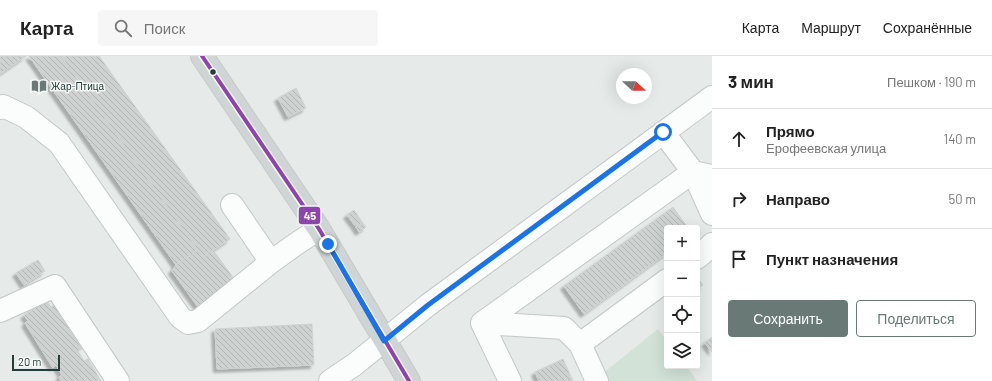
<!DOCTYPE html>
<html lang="ru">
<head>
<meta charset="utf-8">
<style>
  body { margin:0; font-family:Barlow,sans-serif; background:#f6f6f6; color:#222 }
  .controls { position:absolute; right:12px; bottom:12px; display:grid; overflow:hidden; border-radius:4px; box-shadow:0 4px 16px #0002 }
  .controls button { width:36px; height:36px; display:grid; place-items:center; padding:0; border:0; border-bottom:1px solid #e0e0e0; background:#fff; color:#222; font:20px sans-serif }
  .compass { position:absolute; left:616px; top:12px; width:36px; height:36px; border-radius:50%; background:#fff; box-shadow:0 4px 16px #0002; rotate:111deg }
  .scale { position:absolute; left:12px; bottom:10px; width:48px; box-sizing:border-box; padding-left:4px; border:2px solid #263c38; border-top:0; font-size:11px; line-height:14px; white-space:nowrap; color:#263c38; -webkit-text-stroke:3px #f5f9f7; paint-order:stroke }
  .stop { position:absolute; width:12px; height:12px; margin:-9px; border:3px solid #1a73e8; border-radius:50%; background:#fff }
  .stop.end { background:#1a73e8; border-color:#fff; box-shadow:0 1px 4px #0008 }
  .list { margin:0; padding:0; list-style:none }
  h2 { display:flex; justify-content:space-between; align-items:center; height:52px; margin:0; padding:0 16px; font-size:17px }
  h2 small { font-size:13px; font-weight:400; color:#767676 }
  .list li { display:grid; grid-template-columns:26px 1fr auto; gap:12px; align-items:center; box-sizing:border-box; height:60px; padding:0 16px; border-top:1px solid #e0e0e0 }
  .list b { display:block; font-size:15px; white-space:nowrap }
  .list p { margin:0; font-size:13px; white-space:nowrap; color:#767676 }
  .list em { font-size:13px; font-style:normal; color:#767676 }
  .actions { display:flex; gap:8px; padding:12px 16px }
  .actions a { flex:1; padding:9px 0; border:1px solid #697976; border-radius:4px; text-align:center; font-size:14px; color:#697976 }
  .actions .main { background:#697976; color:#fff }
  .icon { flex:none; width:22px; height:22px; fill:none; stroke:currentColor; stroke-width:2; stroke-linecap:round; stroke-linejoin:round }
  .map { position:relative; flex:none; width:712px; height:325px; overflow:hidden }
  header { display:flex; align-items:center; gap:24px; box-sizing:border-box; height:56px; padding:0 20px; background:#fff; border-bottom:1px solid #e0e0e0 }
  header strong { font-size:19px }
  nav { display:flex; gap:22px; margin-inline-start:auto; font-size:14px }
  .search { width:280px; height:36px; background:#f6f6f6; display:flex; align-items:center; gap:10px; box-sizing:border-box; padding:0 14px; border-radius:4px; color:#767676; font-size:15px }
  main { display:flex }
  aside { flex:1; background:#fff }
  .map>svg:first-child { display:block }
</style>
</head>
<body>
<header>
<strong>Карта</strong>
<div class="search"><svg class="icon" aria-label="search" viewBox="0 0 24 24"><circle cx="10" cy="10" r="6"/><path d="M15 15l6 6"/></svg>Поиск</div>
<nav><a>Карта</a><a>Маршрут</a><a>Сохранённые</a></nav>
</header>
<main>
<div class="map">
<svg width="712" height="325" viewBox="0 0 712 325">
  <defs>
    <pattern id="building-back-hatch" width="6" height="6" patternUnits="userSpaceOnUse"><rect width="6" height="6" fill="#ced2d1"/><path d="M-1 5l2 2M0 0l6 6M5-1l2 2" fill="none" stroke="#b1b5b4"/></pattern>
    <filter id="shadow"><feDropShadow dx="-3.5" dy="3.5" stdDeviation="1" flood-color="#0004"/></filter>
  </defs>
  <rect width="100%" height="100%" fill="#e6ebe9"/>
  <!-- green -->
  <path fill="#d2e2d7" d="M658,273L667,285V310H686L697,325H606L602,318Z"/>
  <!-- building -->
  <path fill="url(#building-back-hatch)" stroke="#cfd4d2" filter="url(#shadow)" d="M0,0H26L0,18Z
    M29,0H43L44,1L45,0H61L198,194L176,209Z
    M61,0H99L230,183L203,201Z
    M296,32L306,52L288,61L278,42Z
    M673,151L688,172H667V197L584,258L564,230Z
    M354,154L363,167L356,171L347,159Z
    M363,167L366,171L359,176L356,171Z
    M198,194L203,201L213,194L235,224L198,251L172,215L176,209Z
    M38,204L45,215L24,229L16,217Z
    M697,221L703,229L697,233Z
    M47,245L51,251L54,249L82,293L78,295L84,305L88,303L101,325H61L59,321L62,319L56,309L53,312L25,267L28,265L24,259Z
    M312,268L314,309L217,313L215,273Z
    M712,281V296L705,287Z
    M563,303L573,325H539L535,316Z"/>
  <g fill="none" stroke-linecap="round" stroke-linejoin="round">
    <!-- minor casing -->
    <g stroke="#c3c8c6" stroke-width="24">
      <path id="minor" d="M0,52L3,50L26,61L59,87L180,261L188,267L198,265L271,206L296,188L319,173
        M663,76L693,116L712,120
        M232,149L271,206
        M697,202L702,198L712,188
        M0,255L55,230L118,325
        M482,267L564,272L580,288
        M330,325L354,309L428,249L712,41
        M510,325L482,267L693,116L712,158
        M597,325L580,288L667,224"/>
    </g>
    <!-- major casing -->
    <g stroke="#c3c9c8" stroke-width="24">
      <path id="major" d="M202,0L319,173L409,325"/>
    </g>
    <!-- minor -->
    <use href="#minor" stroke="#fbfcfc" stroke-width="22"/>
    <!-- major -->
    <use href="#major" stroke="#cfd5d4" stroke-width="22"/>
    <!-- bus-1 casing -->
    <g stroke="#f5f9f7" stroke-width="7">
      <path id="bus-1" d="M202,0L319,173L409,325"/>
    </g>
    <!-- bus-1 -->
    <use href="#bus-1" stroke="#8e44ad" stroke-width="4"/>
  </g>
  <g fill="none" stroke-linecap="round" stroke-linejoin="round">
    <!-- route -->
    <path stroke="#1a73e8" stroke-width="5" d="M328,188L384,285L428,249L663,76"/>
  </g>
  <!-- icons -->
  <defs>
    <g id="library-bare" transform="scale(1.2)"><path d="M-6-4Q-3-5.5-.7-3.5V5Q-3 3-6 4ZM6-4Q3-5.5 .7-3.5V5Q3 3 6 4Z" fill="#697976" stroke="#f5f9f7" stroke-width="2.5" paint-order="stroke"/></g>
  </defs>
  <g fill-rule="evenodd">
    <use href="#library-bare" x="39" y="30"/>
  </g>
  <!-- markers -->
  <circle fill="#263c38" stroke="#f5f9f7" stroke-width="1.5" cx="213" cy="16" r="3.5"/>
  <g text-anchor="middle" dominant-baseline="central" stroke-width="3" stroke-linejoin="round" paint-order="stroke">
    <!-- poi labels -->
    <g font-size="10" fill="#263c38" stroke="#f5f9f7" text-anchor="start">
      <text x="51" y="30">Жар-Птица</text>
    </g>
  </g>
  <rect stroke="#f5f9f7" stroke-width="1.5" x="298" y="150" width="23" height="19" rx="4" fill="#8e44ad"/>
  <g font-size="11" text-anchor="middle" font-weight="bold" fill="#fff">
    <text x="310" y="164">45</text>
  </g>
</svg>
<div class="controls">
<button>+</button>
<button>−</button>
<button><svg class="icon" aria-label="locate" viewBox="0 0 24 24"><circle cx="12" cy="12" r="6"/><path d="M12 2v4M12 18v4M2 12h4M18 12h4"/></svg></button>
<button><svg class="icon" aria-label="layers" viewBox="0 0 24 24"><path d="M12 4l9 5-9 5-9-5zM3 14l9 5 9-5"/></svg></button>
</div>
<svg class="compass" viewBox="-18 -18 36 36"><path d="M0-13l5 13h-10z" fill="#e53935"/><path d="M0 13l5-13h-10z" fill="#767676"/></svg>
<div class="scale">20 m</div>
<div class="stop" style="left:663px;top:76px"></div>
<div class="stop end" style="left:328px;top:188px"></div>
</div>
<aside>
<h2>3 мин<small>Пешком · 190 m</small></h2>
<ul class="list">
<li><svg class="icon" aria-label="ahead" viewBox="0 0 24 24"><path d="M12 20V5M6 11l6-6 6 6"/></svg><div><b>Прямо</b><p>Ерофеевская улица</p></div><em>140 m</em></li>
<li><svg class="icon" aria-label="right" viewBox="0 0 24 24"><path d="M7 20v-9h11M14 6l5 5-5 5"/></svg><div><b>Направо</b></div><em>50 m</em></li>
<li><svg class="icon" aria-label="arrive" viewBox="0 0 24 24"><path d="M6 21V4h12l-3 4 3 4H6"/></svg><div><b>Пункт назначения</b></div></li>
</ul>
<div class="actions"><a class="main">Сохранить</a><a>Поделиться</a></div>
</aside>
</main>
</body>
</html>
